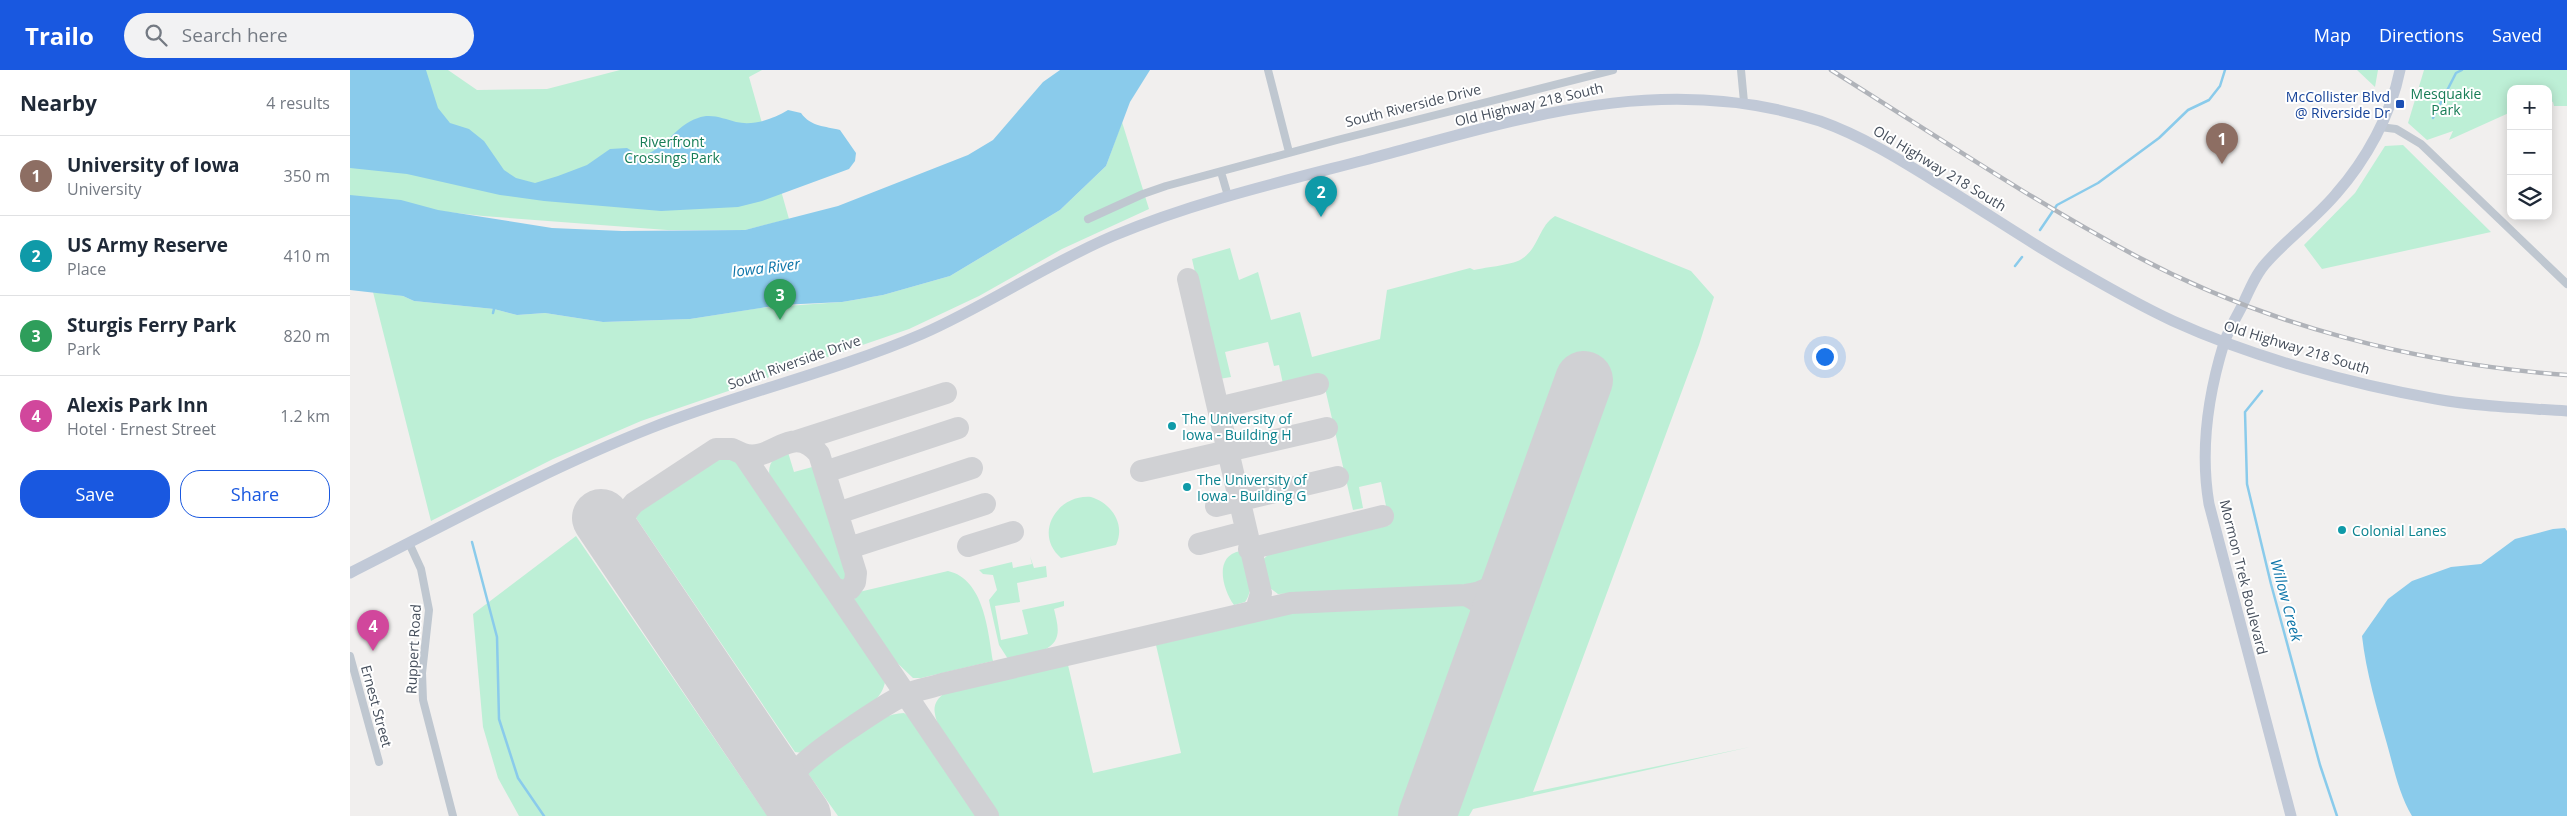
<!DOCTYPE html>
<html lang="en">
<head>
<meta charset="utf-8">
<style>
  body { margin:0; font-family:"Open Sans",sans-serif; background:#f2f2f3; color:#1f2937 }
  .controls { position:absolute; right:15px; top:15px; display:grid; overflow:hidden; border-radius:10px; box-shadow:0 2px 12px #0003 }
  .controls button { width:45px; height:45px; display:grid; place-items:center; padding:0; border:0; border-bottom:1px solid #e0e1e3; background:#fff; color:#1f2937; font:25px sans-serif }
  .you { position:absolute; left:1474px; top:286px; width:18px; height:18px; margin:-12px; border:4px solid #fff; border-radius:50%; background:#1a73e8; box-shadow:0 0 0 8px #1a73e833 }
  .badge { display:grid; place-items:center; width:32px; height:32px; border-radius:50%; background:#1958e0; color:#fff; font-size:16px; font-weight:700 }
  .pin { position:absolute; translate:-50% -41px; filter:drop-shadow(0 1px 2px #0008) }
  .pin::after { content:''; position:absolute; top:26px; width:18px; height:15px; background:inherit; clip-path:polygon(0 0,100% 0,50% 100%) }
  .list { margin:0; padding:0; list-style:none }
  h2 { display:flex; justify-content:space-between; align-items:center; height:65px; margin:0; padding:0 20px; font-size:21px }
  h2 small { font-size:16px; font-weight:400; color:#747a83 }
  .list li { display:grid; grid-template-columns:32px 1fr auto; gap:15px; align-items:center; box-sizing:border-box; height:80px; padding:0 20px; border-top:1px solid #e0e1e3 }
  .list b { display:block; font-size:19px; white-space:nowrap }
  .list p { margin:0; font-size:16px; white-space:nowrap; color:#747a83 }
  .list em { font-size:16px; font-style:normal; color:#747a83 }
  .actions { display:flex; gap:10px; padding:15px 20px }
  .actions a { flex:1; padding:11px 0; border:1px solid #1958e0; border-radius:20px; text-align:center; font-size:18px; color:#1958e0 }
  .actions .main { background:#1958e0; color:#fff }
  .icon { flex:none; width:28px; height:28px; fill:none; stroke:currentColor; stroke-width:2; stroke-linecap:round; stroke-linejoin:round }
  .map { position:relative; flex:none; width:2217px; height:746px; overflow:hidden }
  header { display:flex; align-items:center; gap:30px; box-sizing:border-box; height:70px; padding:0 25px; background:#1958e0; color:#fff }
  header strong { font-size:24px }
  nav { display:flex; gap:28px; margin-inline-start:auto; font-size:18px }
  .search { width:350px; height:45px; background:#f2f2f3; display:flex; align-items:center; gap:12px; box-sizing:border-box; padding:0 18px; border-radius:28px; color:#747a83; font-size:19px }
  main { display:flex }
  aside { flex:1; background:#fff }
  .map>svg:first-child { display:block }
</style>
</head>
<body>
<header>
<strong>Trailo</strong>
<div class="search"><svg class="icon" aria-label="search" viewBox="0 0 24 24"><circle cx="10" cy="10" r="6"/><path d="M15 15l6 6"/></svg>Search here</div>
<nav><a>Map</a><a>Directions</a><a>Saved</a></nav>
</header>
<main>
<aside>
<h2>Nearby<small>4 results</small></h2>
<ul class="list">
<li><span class="badge" style="background:#8d6e63">1</span><div><b>University of Iowa</b><p>University</p></div><em>350 m</em></li>
<li><span class="badge" style="background:#0f9aa8">2</span><div><b>US Army Reserve</b><p>Place</p></div><em>410 m</em></li>
<li><span class="badge" style="background:#2e9e5b">3</span><div><b>Sturgis Ferry Park</b><p>Park</p></div><em>820 m</em></li>
<li><span class="badge" style="background:#d1479c">4</span><div><b>Alexis Park Inn</b><p>Hotel · Ernest Street</p></div><em>1.2 km</em></li>
</ul>
<div class="actions"><a class="main">Save</a><a>Share</a></div>
</aside>
<div class="map">
<svg width="2217" height="746" viewBox="0 0 2217 746">
  <rect width="100%" height="100%" fill="#f1efee"/>
  <!-- green -->
  <path fill="#bdefd6" d="M0,0H98L127,20L197,19L270,0H412L399,7L439,149L395,160H317L133,146L0,131Z
    M2007,0H2028L2025,17Z
    M2074,0H2217V36H2204L2203,32L2198,30V19H2161V42L2099,70L2103,61L2077,70L2058,53Z
    M772,52L799,139L712,179L629,226L559,259L291,351L203,389L81,451L23,222L53,226L64,231L144,239L167,245L195,243L253,252L340,249L410,238L492,232L533,225L600,206L710,140L756,96Z
    M2053,75L2141,162L1972,199L1954,175L2005,123L2035,76Z
    M1205,146L1341,201L1364,227L1349,275L1183,722L1400,677L1123,739L1119,746H1092L1251,301L1223,290L1149,499C1137,511 1127,514 1111,515L928,524L916,515L909,493L919,484L1040,455L1031,412L1009,417L1013,438L1003,440L972,305L933,314L929,295L924,296L918,272L875,282L881,307L869,309L842,189L880,178L889,210L908,202L921,250L950,242L962,287L1030,269L1037,220L1120,198L1124,200C1136,197 1165,195 1173,188C1189,177 1189,156 1205,146Z
    M437,379L444,402L466,396L499,501V508L494,513L487,509L421,411C415,396 424,385 437,379Z
    M373,387L388,392L404,410L520,582L535,612C531,639 475,668 453,683L445,682L284,445C291,430 355,394 373,387Z
    M741,427C761,433 776,454 766,475L711,488C683,464 707,424 741,427Z
    M226,466L414,741L418,746H169L148,708L133,657L123,544Z
    M890,481C901,493 905,519 895,532L884,535C872,518 864,486 890,481Z
    M680,486L684,498L696,496L697,507L667,513L670,532L645,536L651,570L678,564L672,540L714,531V536L704,539C708,556 713,571 694,580L658,589L649,575L640,535L639,530L647,520L643,505L633,504L629,500L662,492L663,498L682,494Z
    M598,501C634,509 638,561 643,591L571,608H563L540,586L506,536L504,529L509,522Z
    M1109,535C1122,536 1127,543 1130,555L1062,746H648C633,724 588,666 585,644C583,636 587,628 594,624L718,595L743,703L831,683L806,575L952,541Z
    M554,643C581,661 612,718 631,746H488L457,702L459,696C482,680 526,643 554,643Z"/>
  <!-- water -->
  <path fill="#8acbeb" d="M0,0H76L88,38L100,53L119,59L134,71L154,100L166,108L185,113L208,106L237,95L260,79L277,78L290,86C314,82 325,55 348,48C361,43 374,49 386,52C404,56 423,49 438,40L451,43C461,57 475,56 490,60L506,83L505,91L499,99L412,131L388,137L311,141L194,131L150,125L57,104L0,98Z
    M710,0H800L780,32L756,96L710,140L600,206L533,225L492,232L430,235L340,249L253,252L195,243L167,245L144,239L64,231L53,226L0,220V125L51,130L88,140L202,158L272,161L395,160L488,136L618,85L643,70L693,12Z
    M2215,458L2217,461V746H2062C2049,724 2044,699 2037,674C2027,639 2016,602 2012,566L2038,529L2062,511L2101,497L2131,494L2165,469L2203,459Z"/>
  <g fill="none" stroke-linecap="round" stroke-linejoin="round">
    <!-- stream -->
    <path stroke="#8acbeb" stroke-width="2.5" d="M2083,48L2106,3L2112,0
      M1690,160L1707,135L1748,113L1809,68L1838,40L1859,30L1870,16L1875,0
      M1665,196L1672,187
      M143,243L144,239
      M1912,321L1895,342L1897,414L1921,514L1970,695L1987,746
      M122,472L147,567L149,649L168,708L194,746"/>
    <!-- taxiway -->
    <path stroke="#d0d1d4" stroke-width="22" d="M838,209L911,523L907,537L903,542
      M868,338L968,314
      M447,371L596,323
      M393,384C422,394 441,351 469,384L506,503L505,512L500,519L491,521L485,518
      M791,401L977,358
      M475,402L608,358
      M866,436L988,407
      M488,443L622,398
      M849,474L895,462
      M618,476L663,462
      M499,478L635,434
      M899,479L1033,446
      M273,482C266,462 270,448 284,433L366,379H382L393,384L638,746
      M1112,643L1139,569C1144,549 1133,531 1115,525
      M449,741C443,727 440,716 447,701C454,687 537,633 554,625C566,620 579,618 592,614L941,533L1115,525C1170,520 1179,458 1194,414"/>
    <!-- runway -->
    <path stroke="#d0d1d4" stroke-width="58" d="M251,448L452,746
      M1077,746L1234,310"/>
    <!-- street -->
    <path stroke="#bfc7d0" stroke-width="8" d="M918,0L939,82
      M1391,0L1394,32
      M2030,57L2046,59L2071,74L2217,214
      M871,102L878,126
      M738,149L793,124L816,116L987,70L1263,0
      M59,473L71,499L79,540L72,603L73,630L103,746
      M0,586L29,692"/>
    <!-- secondary -->
    <path stroke="#c1c9d7" stroke-width="11" d="M0,503C99,453 197,399 301,358C390,323 484,302 572,264C638,235 697,194 763,166C844,132 930,112 1015,90C1169,49 1311,0 1470,51C1512,66 1549,89 1586,112C1634,141 1680,173 1728,200C1759,218 1791,236 1823,251C1902,287 2001,314 2086,329C2129,337 2174,338 2217,341
      M1941,746L1859,434C1850,381 1858,325 1874,273C1878,261 1886,248 1892,236C1899,221 1905,205 1916,193C1938,168 1965,149 1986,124C2016,90 2041,45 2050,0"/>
    <!-- rail casing -->
    <g stroke="#b0b3b9" stroke-width="4.5">
      <path id="rail" d="M1481,0C1582,63 1681,130 1786,186C1918,256 2068,294 2217,305"/>
    </g>
    <!-- rail -->
    <use href="#rail" stroke="#fff" stroke-width="2.5" stroke-dasharray="8" stroke-linecap="butt"/>
  </g>
  <!-- markers -->
  <rect fill="#1a4fb4" stroke="#fff" stroke-width="2" x="2045" y="29" width="10" height="10" rx="2.5"/>
  <g fill="#0f9aa8" stroke="#fff" stroke-width="2">
    <circle cx="822" cy="356" r="5"/>
    <circle cx="837" cy="417" r="5"/>
    <circle cx="1992" cy="460" r="5"/>
  </g>
  <g text-anchor="middle" dominant-baseline="central" stroke-width="4" stroke-linejoin="round" paint-order="stroke">
    <!-- park labels -->
    <g font-size="14" fill="#177d56" stroke="#fff">
      <text x="2096" y="23">Mesquakie<tspan x="2096" dy="16">Park</tspan></text>
      <text x="322" y="71">Riverfront<tspan x="322" dy="16">Crossings Park</tspan></text>
    </g>
    <!-- transit labels -->
    <g font-size="14" fill="#164399" stroke="#fff" text-anchor="end">
      <text x="2040" y="26">McCollister Blvd<tspan x="2040" dy="16">@ Riverside Dr</tspan></text>
    </g>
    <!-- street labels -->
    <g font-size="14" fill="#464f5c" stroke="#fff">
      <text transform="translate(1179 34) rotate(-13)">Old Highway 218 South</text>
      <text transform="translate(1063 35) rotate(-14)">South Riverside Drive</text>
      <text transform="translate(1590 98) rotate(31)">Old Highway 218 South</text>
      <text transform="translate(1947 277) rotate(17)">Old Highway 218 South</text>
      <text transform="translate(444 292) rotate(-19)">South Riverside Drive</text>
      <text transform="translate(1894 507) rotate(76)">Mormon Trek Boulevard</text>
      <text transform="translate(63 579) rotate(-87)">Ruppert Road</text>
      <text transform="translate(27 636) rotate(75)">Ernest Street</text>
    </g>
    <!-- culture labels -->
    <g font-size="14" fill="#0d838f" stroke="#fff" text-anchor="start">
      <text x="832" y="348">The University of<tspan x="832" dy="16">Iowa - Building H</tspan></text>
      <text x="847" y="409">The University of<tspan x="847" dy="16">Iowa - Building G</tspan></text>
      <text x="2002" y="460">Colonial Lanes</text>
    </g>
    <!-- water labels -->
    <g font-size="15" font-style="italic" fill="#0d75a9" stroke="#fff">
      <text transform="translate(416 197) rotate(-7)">Iowa River</text>
      <text transform="translate(1937 530) rotate(75)">Willow Creek</text>
    </g>
  </g>
</svg>
<div class="controls">
<button>+</button>
<button>−</button>
<button><svg class="icon" aria-label="layers" viewBox="0 0 24 24"><path d="M12 4l9 5-9 5-9-5zM3 14l9 5 9-5"/></svg></button>
</div>
<div class="you"></div>
<div class="pin badge" style="left:1872px;top:94px;background:#8d6e63">1</div>
<div class="pin badge" style="left:971px;top:147px;background:#0f9aa8">2</div>
<div class="pin badge" style="left:430px;top:250px;background:#2e9e5b">3</div>
<div class="pin badge" style="left:23px;top:581px;background:#d1479c">4</div>
</div>
</main>
</body>
</html>
